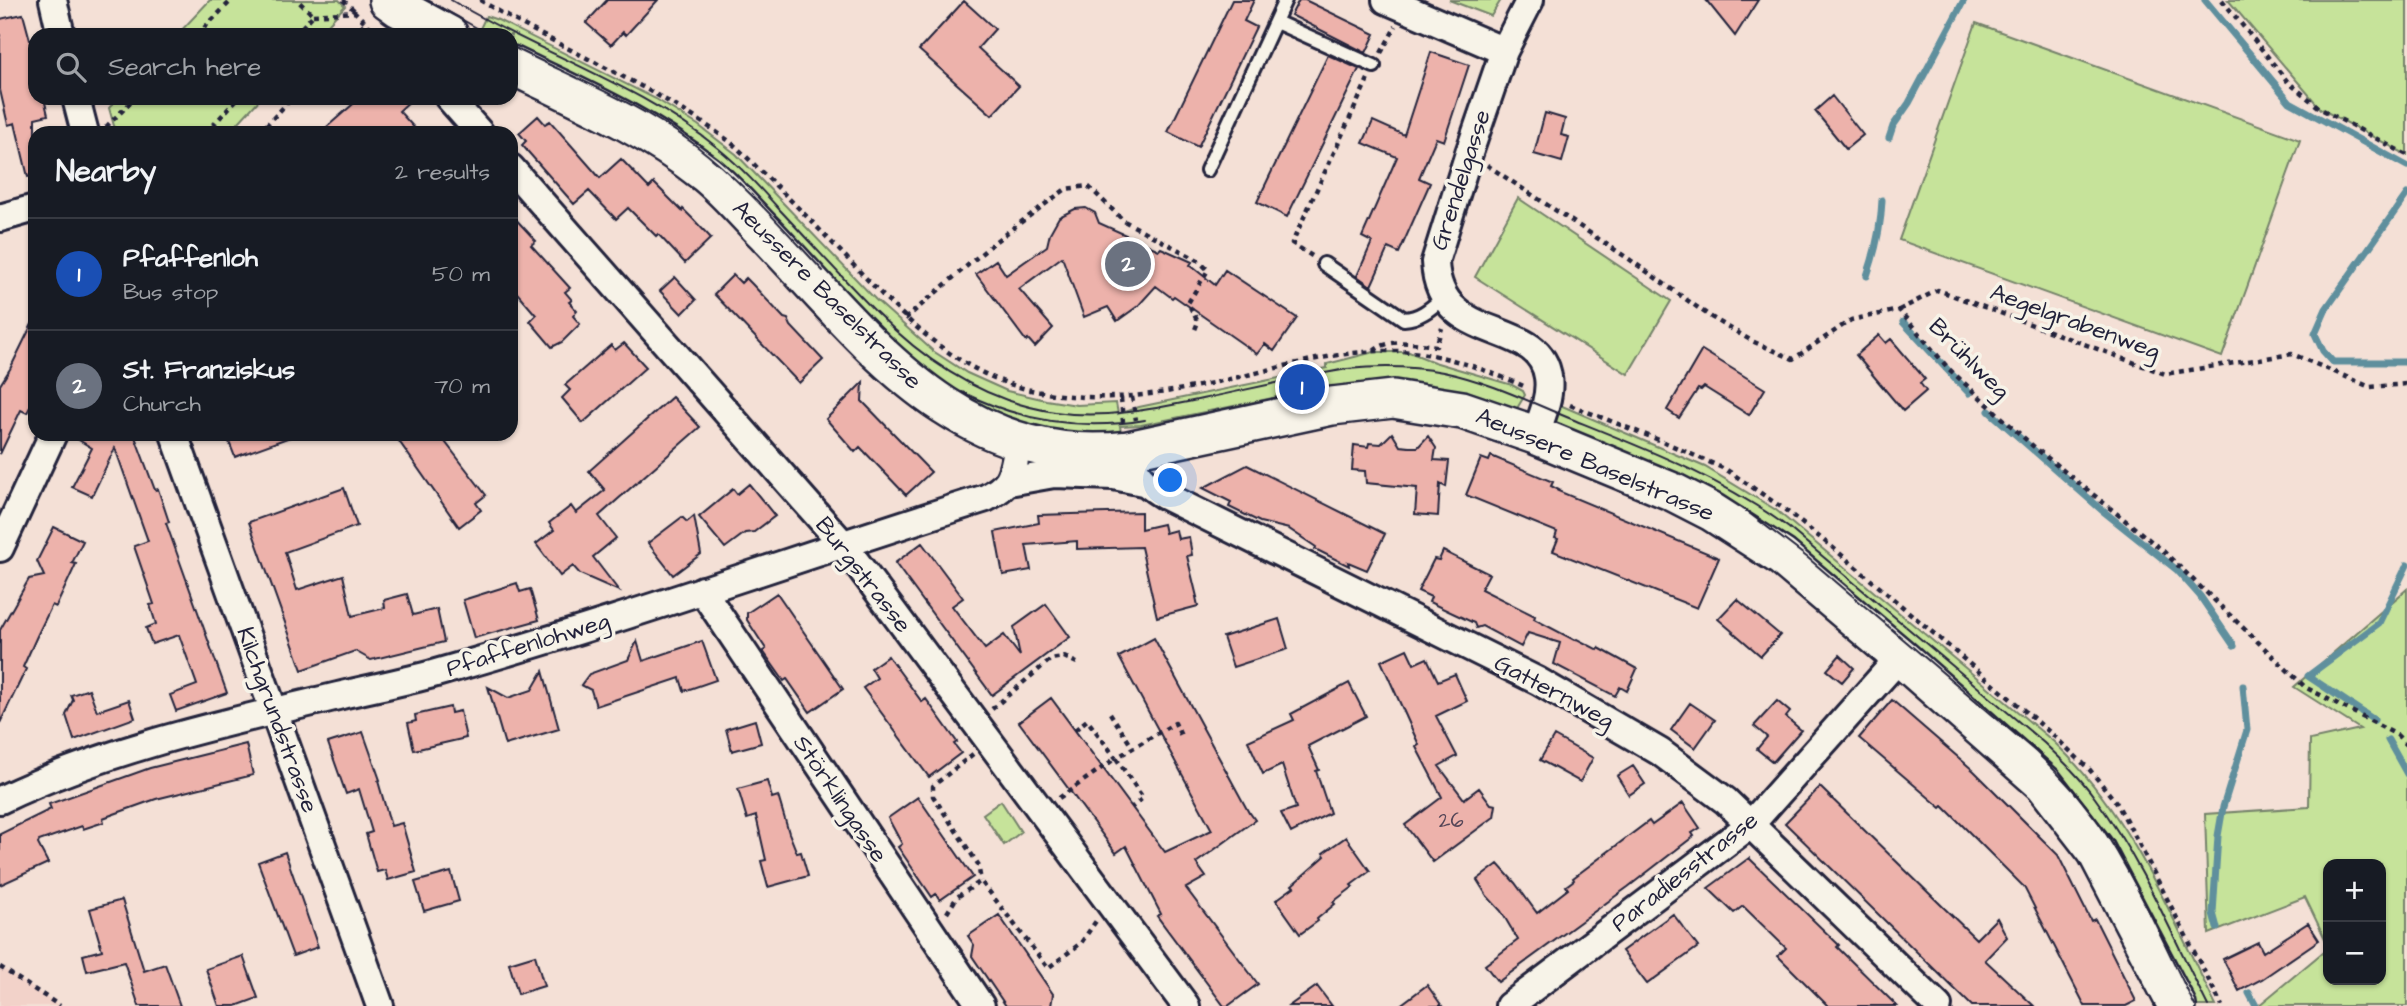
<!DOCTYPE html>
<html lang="en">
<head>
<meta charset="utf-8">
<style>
  body { margin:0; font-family:"Architects Daughter",sans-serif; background:#242831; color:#f1f3f6 }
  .controls { position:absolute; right:21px; bottom:21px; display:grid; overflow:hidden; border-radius:14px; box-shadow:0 2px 5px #0004 }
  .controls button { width:63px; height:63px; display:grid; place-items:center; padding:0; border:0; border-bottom:2px solid #363941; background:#171b24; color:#f1f3f6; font:35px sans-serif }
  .you { position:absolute; left:1171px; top:481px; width:24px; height:24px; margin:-18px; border:5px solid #fff; border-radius:50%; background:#1a73e8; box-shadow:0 0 0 10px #1a73e833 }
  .badge { display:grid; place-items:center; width:46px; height:46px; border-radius:50%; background:#b45309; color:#fff; font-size:23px; font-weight:700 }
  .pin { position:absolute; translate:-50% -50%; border:4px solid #fff; box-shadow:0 2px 7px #0006 }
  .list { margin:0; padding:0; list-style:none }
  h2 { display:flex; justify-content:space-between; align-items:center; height:91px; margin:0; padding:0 28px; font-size:30px }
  h2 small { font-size:23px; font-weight:400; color:#9ea1a6 }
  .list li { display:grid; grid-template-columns:46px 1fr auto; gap:21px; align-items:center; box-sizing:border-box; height:112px; padding:0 28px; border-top:2px solid #363941 }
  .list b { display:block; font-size:26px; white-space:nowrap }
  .list p { margin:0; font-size:23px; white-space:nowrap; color:#9ea1a6 }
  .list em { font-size:23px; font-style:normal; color:#9ea1a6 }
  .icon { flex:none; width:38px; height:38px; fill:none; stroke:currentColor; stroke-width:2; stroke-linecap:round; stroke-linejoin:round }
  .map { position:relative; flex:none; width:2407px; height:1006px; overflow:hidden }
  .search { position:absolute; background:#171b24; box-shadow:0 2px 5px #0004; left:28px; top:28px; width:490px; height:77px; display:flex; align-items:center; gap:18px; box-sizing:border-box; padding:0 24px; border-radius:21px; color:#9ea1a6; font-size:26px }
  .panel { position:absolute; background:#171b24; box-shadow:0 2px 5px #0004; left:28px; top:126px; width:490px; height:315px; border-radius:21px }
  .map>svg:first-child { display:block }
</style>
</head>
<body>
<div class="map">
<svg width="2407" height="1006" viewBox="0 0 2407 1006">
  <rect width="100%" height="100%" fill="#f4e0d6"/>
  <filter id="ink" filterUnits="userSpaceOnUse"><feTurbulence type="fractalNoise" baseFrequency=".0143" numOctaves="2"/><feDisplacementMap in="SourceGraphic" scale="14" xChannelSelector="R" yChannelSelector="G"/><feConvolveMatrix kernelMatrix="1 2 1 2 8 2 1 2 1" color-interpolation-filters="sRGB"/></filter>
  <g filter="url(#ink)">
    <!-- built -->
    <path fill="#f2d2c9" d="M0,967L60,1006H0Z"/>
    <!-- green -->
    <path fill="#c6e39a" stroke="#74826a" stroke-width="2" d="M210,0H339L345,6L318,35H177Z
      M1449,0H1501L1491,16Z
      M2228,0H2407V155L2321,109Z
      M486,16L498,20L656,99L698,125L736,154L876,300L933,351L967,373L1007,391L1046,400L1077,405L1116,403L1118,414L1139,407L1327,368V364L1374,352H1409L1434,362L1512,385L1523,391L1525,395L1516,410L1334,393L1332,386L1141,425L1120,426L1122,438L1029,431L931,383L794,248L511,54V35H477Z
      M1976,23L2300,140L2222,357L1899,240Z
      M118,98H261L229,133H116L109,108Z
      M1518,198L1671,301L1628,374L1475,277Z
      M1557,405H1560L1705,467L1776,510L2054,742C2130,814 2170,913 2216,1006H2189L2121,873L1873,622L1551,430Z
      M2407,589V1006H2258L2328,948V980H2381V864H2328V945L2305,897L2209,934L2205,814L2309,807L2310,740L2360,729L2294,687Z
      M1001,801L1021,832L1004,845L983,814Z"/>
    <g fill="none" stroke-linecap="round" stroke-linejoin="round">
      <!-- stream -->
      <path stroke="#5e8f9d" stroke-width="7" d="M2205,0L2290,102L2407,166
        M1889,138L1893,126L1909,103L1964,0
        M2407,194L2326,309L2315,334L2323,351L2333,362H2407
        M1867,276C1876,250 1881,227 1882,200
        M1903,322L1969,393
        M1989,411L2103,511L2177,570L2200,596L2234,646
        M2374,720L2308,676L2379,623L2407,565
        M2388,740L2407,774
        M2217,928L2213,913L2218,836L2223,807L2247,730L2243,686
        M2249,993L2256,1006"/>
    </g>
    <!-- building -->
    <path fill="#edb2ab" stroke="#22223b" stroke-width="2" d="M607,0H658L626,35L623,32L611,45L586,23Z
      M1232,0H1254L1244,21L1256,27L1198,147L1168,132Z
      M1299,0H1305L1375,34L1366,53L1291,15Z
      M1706,0H1758L1735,36Z
      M964,1L995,29L978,48L1019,86L992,115L919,50Z
      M23,14L30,40L35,39V98H44L48,115L35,118V176L28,177L15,123L8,125L0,90V19Z
      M1431,52L1469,65L1444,141L1436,138L1419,178L1430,183L1399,253L1388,248L1371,286L1357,276L1372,242L1362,237L1397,157L1363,143L1373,121L1404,135Z
      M1328,55L1359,69L1287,217L1257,202Z
      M1832,96L1863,135L1846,149L1815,111Z
      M360,98H413L399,111L419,133H320Z
      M1545,113L1565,119L1561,135L1569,137L1562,162L1534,154Z
      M538,116L545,124L550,121L600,178L621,159L649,188L654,183L682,211L683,209L693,219L711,238L685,263L658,234L656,236L628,208L616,219L589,191L574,204L522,145L526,141L519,133Z
      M1086,208L1095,213L1099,223L1159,250L1161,248L1192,262L1190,265L1215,285L1225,270L1297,318L1274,351L1265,344L1257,354L1174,296L1172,298L1156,286L1138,306L1117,321L1108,307L1084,317L1062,257L1019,289L1053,328L1035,347L1028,339L1026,341L976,274L996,260L1006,275L1047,246L1050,233L1059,217L1075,209Z
      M511,214L536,241L531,245L570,288L565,292L572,300L569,302L577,311L573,316L580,324L562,342L552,347L530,321L536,315L511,286Z
      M733,275L741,283L746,278L752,284L784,318L788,319L791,326L823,360L799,383L714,294Z
      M675,277L696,300L682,314L660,291Z
      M35,318V397L27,413L21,410L0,454V385L10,369Z
      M1879,335L1886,343L1891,339L1925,379L1920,383L1926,391L1903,411L1856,355Z
      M624,343L646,367L583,423L562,398L570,390L565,385L611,345L615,350Z
      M1702,350L1765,389L1749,415L1704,387L1701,390L1698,389L1679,418L1667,410Z
      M863,382L862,401L931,472L906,495L860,447L855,452L826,419Z
      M672,397L700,427L599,516L616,538L593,557L619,591L580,574L573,566L560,576L536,544L554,530L549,523L571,506L576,513L605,490L589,471Z
      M1392,433L1400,446L1409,447H1418L1428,436L1436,448L1434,460L1449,461L1446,487L1440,484L1438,516L1415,514L1417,488L1366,483L1365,471L1352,470L1354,445L1368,447L1369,443L1381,444Z
      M69,434H134L155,490L158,489L169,522L166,523L227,693L176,711L170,695L197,685L179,635L152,644L146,628L156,624L150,605L154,604L134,546L148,541L115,448L92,496L72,487L92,448Z
      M226,434H293V436L235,457Z
      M394,434H439L486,495L476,503L481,510L459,527Z
      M1491,456L1553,482L1551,486L1559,490L1558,491L1719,558L1697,608L1553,551L1558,539L1555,538L1557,532L1466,495L1481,458L1489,461Z
      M1247,465L1385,534L1367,570L1348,562L1349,566L1315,549L1316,547L1289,529L1260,522L1229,507L1231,502L1203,488Z
      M749,484L775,516L754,532L745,533L725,548L699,517L733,489L737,494Z
      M344,488L357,526L285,552L297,590L343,575L352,616L385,608L384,600L407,594L413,615L437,609L444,642L371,660L355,651L302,670L249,522Z
      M1141,512V529L1163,524L1165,533L1176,530L1178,539L1189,537L1192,555L1187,556L1197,597H1196L1198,606L1157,617L1141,547L1077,549V541L1026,545L1031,570L1003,575L995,532L1039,523L1038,515Z
      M694,516L701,554L673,575L648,543L682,517L687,522Z
      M54,527L83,541L72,563L76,564L56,607L52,605L37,636L23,667L26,669L0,723V630L29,579L44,576L37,561Z
      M922,543L963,598L952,606L985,649L1004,635L1020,656L1014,627L1046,604L1070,637L992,695L895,563Z
      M1443,551L1489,574L1481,589L1535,616L1534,619L1574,640L1577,639L1598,650L1599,648L1637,669L1627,691L1620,687L1615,696L1554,664L1560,643L1528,633L1521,647L1482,626L1476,628L1474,623L1429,602L1431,597L1418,591L1434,559L1439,560Z
      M517,583L520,592L530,589L539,620L474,638L463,600Z
      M777,593L843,689L810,712L787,679L784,681L763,651L766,649L747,620V613Z
      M1737,599L1780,635L1761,656L1718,619Z
      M1279,619L1288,649L1233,667L1223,637Z
      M1154,638L1249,813H1250L1255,820L1196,863L1206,877L1186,888L1258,984L1228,1006H1224L1157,916L1161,914L1126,846L1116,853L1019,722L1051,698L1165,852L1212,830L1119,657Z
      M637,641L643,661L702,641L716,680L684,691L680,678L596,706L591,690L581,685L589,674L628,660Z
      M1407,649L1414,664L1427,658L1438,681L1455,674L1467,701L1436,716L1457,756L1439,766L1464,799L1479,788L1491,804L1496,805L1494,817L1433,862L1405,825L1442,797L1416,747L1419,745L1381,661Z
      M1840,655L1854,668L1842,682L1827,670Z
      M888,656L922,702L926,699L957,742L954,744L961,753L929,777L863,688L877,678L871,668Z
      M543,671L559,729L505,745L488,687L508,698L532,690Z
      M1349,683L1366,716L1308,746L1319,770L1316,771L1330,813L1291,833L1281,813L1296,808L1282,765L1263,774L1248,741L1294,720L1291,714Z
      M89,689L97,711L129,700L135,718L74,740L66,715L73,700L71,695Z
      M1892,700L1974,771L2058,855L2091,921L2095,919L2136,1001L2126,1006H2085L2024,887L1943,806L1941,808L1859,738Z
      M1777,701L1790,712L1786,717L1801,730L1773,762L1757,749L1767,737L1754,726Z
      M1690,703L1715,720L1695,748L1671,730Z
      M450,707L451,713L460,711L466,738L414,750L408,723L416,721L415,715Z
      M755,720L761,743L732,751L726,729Z
      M363,732L380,780L378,781L391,826L402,823L416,872L388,880L385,870L377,872L366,834L372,832L359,789L346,794L328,743Z
      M1554,736L1593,758L1580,782L1540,760Z
      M246,744L253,775L156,799L103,818L104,822L83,829L82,826L39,841L38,844L48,863L0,885V834L51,809L49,804L150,768Z
      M1633,766L1645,784L1629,795L1617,776Z
      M767,781L772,798L778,796L789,833L797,853L801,852L808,876L768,887L761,861L766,860L756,816L747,819L738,789Z
      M1820,787L1976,939L1997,918L2007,937L1985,960L2034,1006H1972L1785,823Z
      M918,797L973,877L940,900L936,894L932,897L898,847L902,844L888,818Z
      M1683,803L1700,828L1692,833L1694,836L1628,887L1498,982L1485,965L1518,940L1501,911L1487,896L1477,880L1498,864L1515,883L1537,913L1568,889L1566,886L1574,880L1573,878L1649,821L1652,825Z
      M1346,837L1370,871L1351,885L1353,887L1333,902L1335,904L1317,919L1318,921L1300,934L1276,900L1294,887L1292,885L1325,856L1323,853Z
      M285,852L318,947L293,956L258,862Z
      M1749,858L1839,945L1837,947L1897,1006H1828L1778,956L1786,948L1743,906L1734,913L1708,888Z
      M451,872L459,901L424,911L415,882Z
      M122,900L144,971L165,964L180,1006H139L124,962L87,971L83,955L102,950L90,909Z
      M1673,914L1698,947L1647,984L1622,951Z
      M999,915L1053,994L1051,1006H1006L972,956L974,945L968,936Z
      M2308,923L2319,940L2262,979L2239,991L2223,959L2258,942L2263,952Z
      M535,955L544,986L518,994L509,963Z
      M243,956L258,998L236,1006H219L206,969Z
      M1427,985L1442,1006H1399Z
      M1317,986L1332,1006H1289Z"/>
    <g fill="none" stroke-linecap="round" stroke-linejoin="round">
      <!-- lane casing -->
      <g stroke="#22223b" stroke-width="18">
        <path id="lane" d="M1276,22L1374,66
          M1207,170L1285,0
          M1324,264L1404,319C1421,318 1431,308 1444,297"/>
      </g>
      <!-- street casing -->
      <g stroke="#22223b" stroke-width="32">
        <path id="street" d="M53,0L61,35
          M1386,0L1504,51
          M1530,0L1504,51L1469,153L1435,262C1439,348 1540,316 1548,377C1551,396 1542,417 1535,435
          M76,98L85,133
          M449,98L480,133
          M511,168L842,543L1186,1006
          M0,218L35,208
          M174,434L380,1006
          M1128,450C1135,475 1141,481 1163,495L1538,681L1660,752L1726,801L1938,1006
          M1009,482L1054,474L1114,476L1143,482
          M0,548L53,434
          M702,590L981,1006
          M0,800C106,749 224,723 338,696C371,688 404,682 436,673C621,621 802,556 986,498C1016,482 1011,473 1019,442
          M1509,1006L1750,825L1900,657"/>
      </g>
      <!-- secondary casing -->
      <g stroke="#22223b" stroke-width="42">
        <path id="secondary" d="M388,0L399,8L449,35
          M511,65C578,97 647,127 706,174C727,191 746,214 766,234C869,342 960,470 1128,450L1332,406L1393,399L1462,410L1535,435L1673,492L1712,512L1782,557L1900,657L2044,784L2096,851L2177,1006"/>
      </g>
      <!-- path -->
      <path stroke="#22223b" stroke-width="4.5" stroke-dasharray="5 5" stroke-linecap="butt" d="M343,0L355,11
        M480,0C561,50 652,84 729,141C743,152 755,166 768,178C794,203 819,229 844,255C899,313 958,378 1041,392C1105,404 1167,394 1230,379C1289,366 1350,346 1412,352C1450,356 1491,372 1526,387
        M2222,0L2288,82L2321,109L2407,155
        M313,15L355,12L378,35
        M197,35L232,0
        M295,35L313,15L297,0
        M353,35L366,22
        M1381,53L1396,26
        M106,127L135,98
        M206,133L238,98
        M259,133L292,98
        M1487,165L1629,259L1711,317L1752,341L1793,359L1851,320L1899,310L1949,369L2033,446L2162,550L2305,687L2397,735L2407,745
        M1312,256L1292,243L1368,79
        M1899,310L1938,290L2165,374L2292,354L2370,387L2407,384
        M905,319L996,241L1052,199L1066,189L1088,186L1124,221L1198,260L1208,270L1188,303L1198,322L1194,332
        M1374,351C1389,337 1417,344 1436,346L1442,328
        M1132,397L1136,420
        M1121,398L1123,422
        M1570,405L1664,442L1727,470L1784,509L1837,551L2053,735L2090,770L2116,802L2137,840L2222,1006
        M992,709L1051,659L1064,657L1077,663
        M1110,713L1133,748
        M1075,730L1087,720L1116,758L1175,723L1181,736
        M973,754L933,786V796L978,864L981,881
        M1059,798L1116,758L1143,798L1132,807
        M947,913L957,897L981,881L1048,968L1081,943L1096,921
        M0,967L60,1006"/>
      <!-- lane -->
      <use href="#lane" stroke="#f7f3e8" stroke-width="12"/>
      <!-- street -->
      <use href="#street" stroke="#f7f3e8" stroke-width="26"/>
      <!-- secondary -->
      <use href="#secondary" stroke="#f7f3e8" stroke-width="37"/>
      <!-- tram -->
      <path stroke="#22223b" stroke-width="2" d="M428,0L489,35
        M451,0C538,53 641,85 719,149C741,167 760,188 779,209C812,244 844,280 877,313C926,362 985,402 1055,412C1106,420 1158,408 1207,398C1254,388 1300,377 1347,369C1379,366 1411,366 1443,372C1487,381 1528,401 1569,418C1646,449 1722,478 1789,528L2044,743C2062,760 2080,777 2095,798C2141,860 2173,937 2208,1006
        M511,46C572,77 639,103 694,144C741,180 782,227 823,271
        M962,392C1020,421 1081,431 1145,420
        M1741,507L1808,558L2036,752C2058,773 2079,795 2097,820C2136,878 2164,944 2195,1006"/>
    </g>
  </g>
  <g text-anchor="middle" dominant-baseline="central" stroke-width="7" stroke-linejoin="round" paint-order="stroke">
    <!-- number labels -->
    <g font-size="21" fill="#554657">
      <text x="1451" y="820">26</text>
    </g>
    <!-- street labels -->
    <g font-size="24" fill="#22223b" stroke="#f7f3e8">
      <text transform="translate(1461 180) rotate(-72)">Grendelgasse</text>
      <text transform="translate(827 295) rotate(45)">Aeussere Baselstrasse</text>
      <text transform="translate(2075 322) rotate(20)">Aegelgrabenweg</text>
      <text transform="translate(1969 359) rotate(45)">Brühlweg</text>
      <text transform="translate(1595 465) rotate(23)">Aeussere Baselstrasse</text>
      <text transform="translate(863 575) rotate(52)">Burgstrasse</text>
      <text transform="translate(528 645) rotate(-17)">Pfaffenlohweg</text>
      <text transform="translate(1554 692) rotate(28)">Gatternweg</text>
      <text transform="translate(277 720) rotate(70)">Kilchgrundstrasse</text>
      <text transform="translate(840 799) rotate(56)">Störklingasse</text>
      <text transform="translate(1685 872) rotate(-38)">Paradiesstrasse</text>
    </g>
  </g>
</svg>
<div class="controls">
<button>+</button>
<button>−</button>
</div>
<div class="you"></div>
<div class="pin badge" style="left:1302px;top:387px;background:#1a4fb4">1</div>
<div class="pin badge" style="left:1128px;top:264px;background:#6b7280">2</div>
<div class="search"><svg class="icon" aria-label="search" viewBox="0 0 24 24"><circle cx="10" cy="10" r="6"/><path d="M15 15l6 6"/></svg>Search here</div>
<section class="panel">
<h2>Nearby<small>2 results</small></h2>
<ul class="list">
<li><span class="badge" style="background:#1a4fb4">1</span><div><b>Pfaffenloh</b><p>Bus stop</p></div><em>50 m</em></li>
<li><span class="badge" style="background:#6b7280">2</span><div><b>St. Franziskus</b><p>Church</p></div><em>70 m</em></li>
</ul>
</section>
</div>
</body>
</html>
